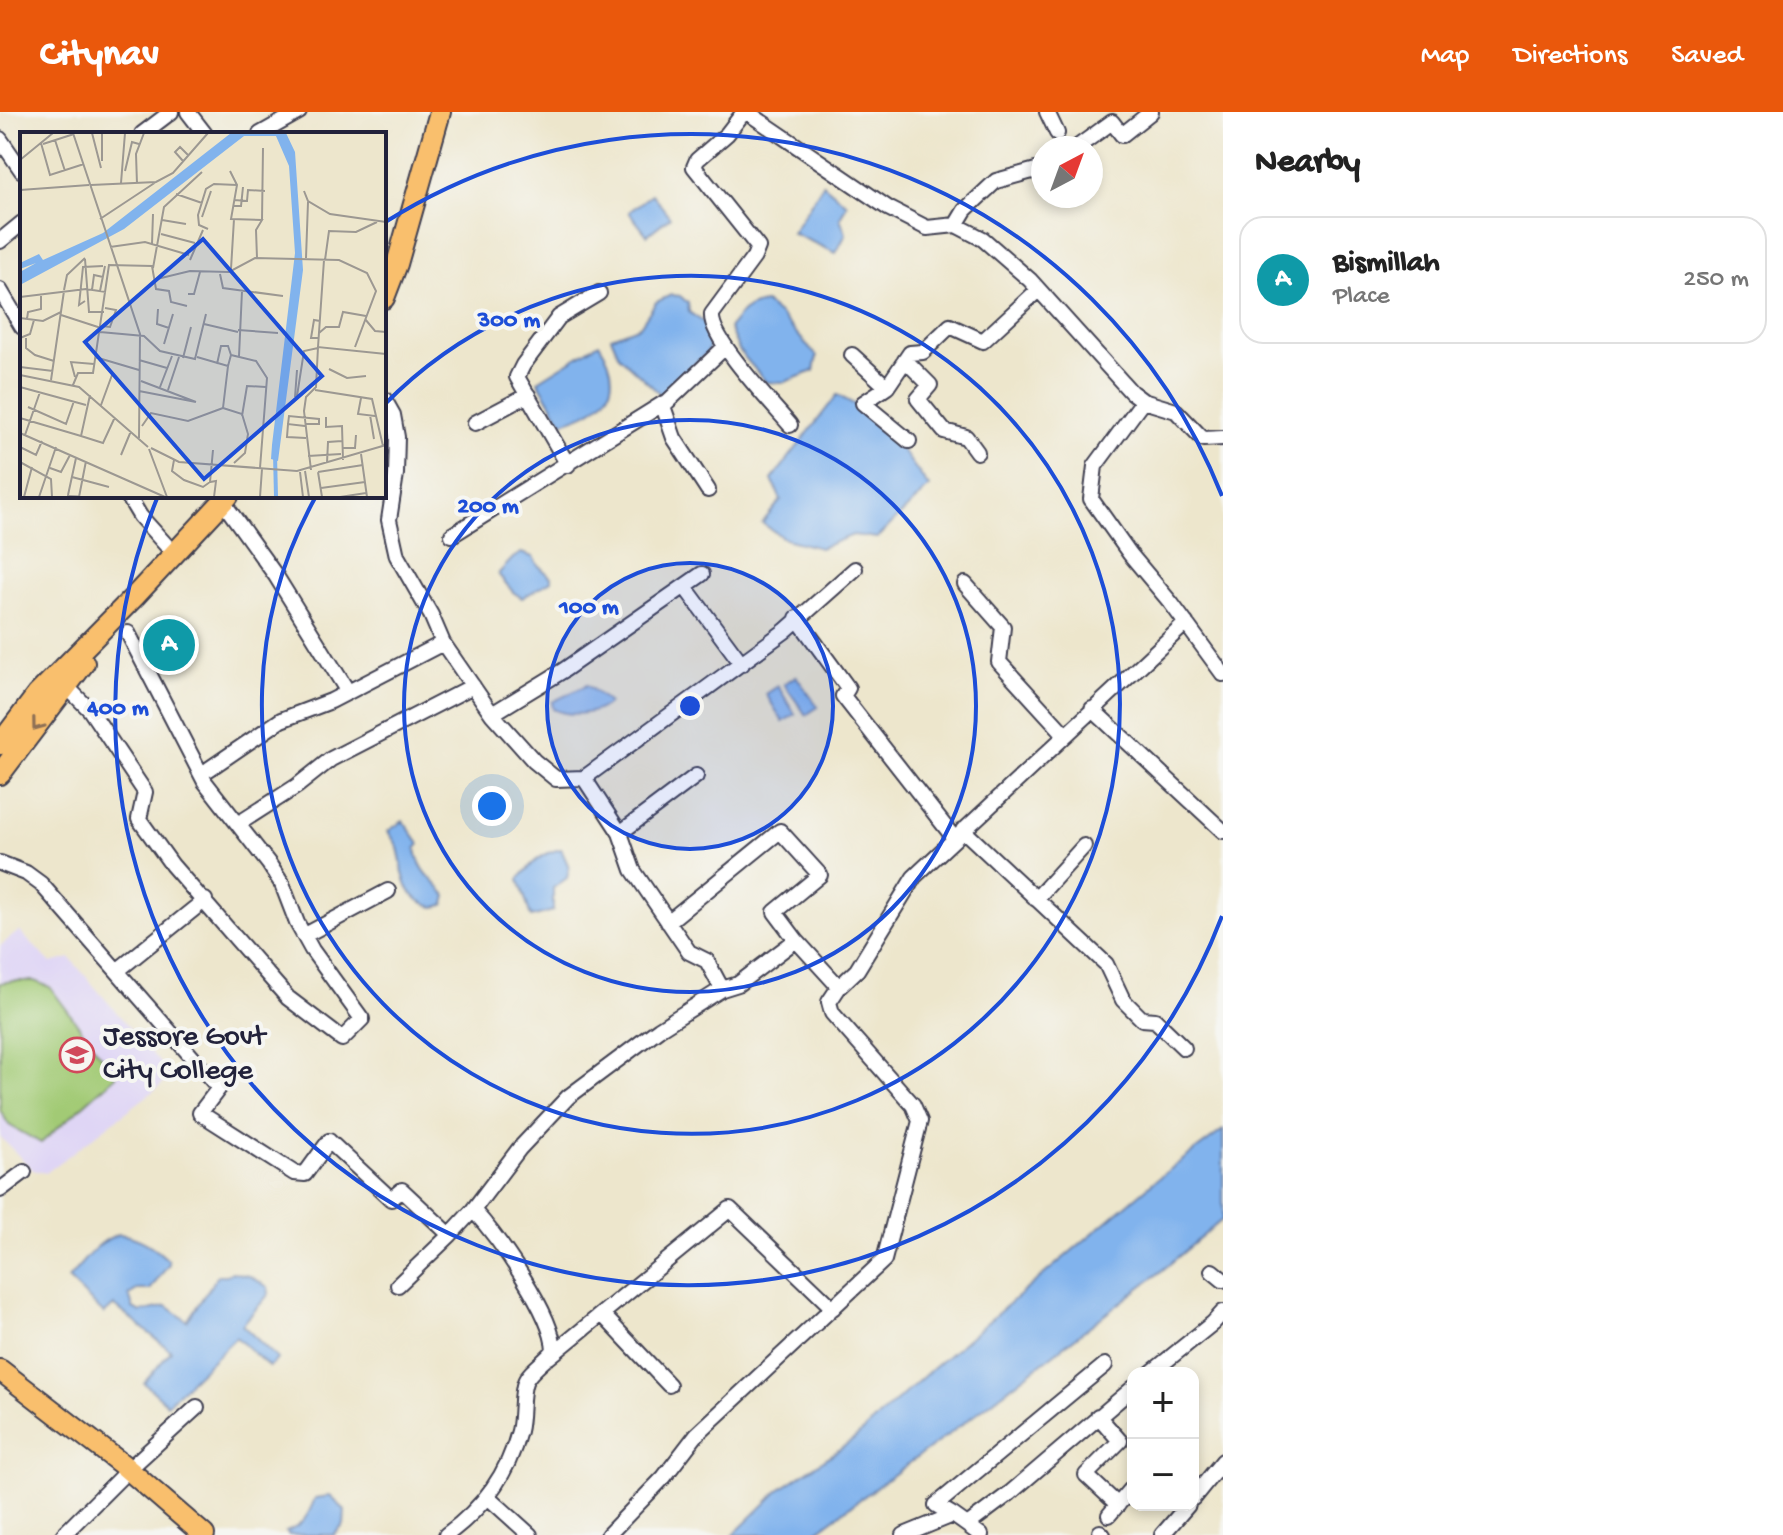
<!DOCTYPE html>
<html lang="en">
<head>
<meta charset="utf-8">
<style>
  body { margin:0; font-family:"Gochi Hand",sans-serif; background:#f6f6f6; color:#222 }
  .controls { position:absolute; right:24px; bottom:24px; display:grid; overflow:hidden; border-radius:16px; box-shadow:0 4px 12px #0003 }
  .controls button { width:72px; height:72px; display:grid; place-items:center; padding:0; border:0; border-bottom:2px solid #e0e0e0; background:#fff; color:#222; font:40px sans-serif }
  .compass { position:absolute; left:1031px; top:24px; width:72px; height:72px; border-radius:50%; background:#fff; box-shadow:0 4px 12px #0003; rotate:41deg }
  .you { position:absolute; left:492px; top:694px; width:28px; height:28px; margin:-20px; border:6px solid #fff; border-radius:50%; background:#1a73e8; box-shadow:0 0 0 12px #1a73e833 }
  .badge { display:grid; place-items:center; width:52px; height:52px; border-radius:50%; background:#ea580c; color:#fff; font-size:26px; font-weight:700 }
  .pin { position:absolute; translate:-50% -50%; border:4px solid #fff; box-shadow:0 2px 8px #0006 }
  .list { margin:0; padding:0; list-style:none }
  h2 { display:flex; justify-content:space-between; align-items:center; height:104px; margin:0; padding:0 32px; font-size:34px }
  h2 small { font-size:26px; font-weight:400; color:#767676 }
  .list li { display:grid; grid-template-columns:52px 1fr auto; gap:24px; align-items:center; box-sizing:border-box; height:128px; margin:0 16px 16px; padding:0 16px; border:2px solid #e0e0e0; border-radius:24px }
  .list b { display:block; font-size:30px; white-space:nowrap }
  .list p { margin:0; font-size:26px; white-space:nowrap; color:#767676 }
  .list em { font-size:26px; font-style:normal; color:#767676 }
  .map { position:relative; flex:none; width:1223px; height:1423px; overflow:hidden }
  header { display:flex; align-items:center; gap:48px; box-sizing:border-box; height:112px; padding:0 40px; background:#ea580c; color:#fff }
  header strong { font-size:38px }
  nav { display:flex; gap:44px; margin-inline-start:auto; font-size:28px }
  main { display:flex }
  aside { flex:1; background:#fff }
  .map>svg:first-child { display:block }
</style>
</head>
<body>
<header>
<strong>Citynav</strong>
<nav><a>Map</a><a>Directions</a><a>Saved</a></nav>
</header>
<main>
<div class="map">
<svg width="1223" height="1423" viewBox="0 0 1223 1423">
  <rect width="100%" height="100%" fill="#f6f6f2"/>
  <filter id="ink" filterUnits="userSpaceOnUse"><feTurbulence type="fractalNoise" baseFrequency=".0125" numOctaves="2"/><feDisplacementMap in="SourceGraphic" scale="16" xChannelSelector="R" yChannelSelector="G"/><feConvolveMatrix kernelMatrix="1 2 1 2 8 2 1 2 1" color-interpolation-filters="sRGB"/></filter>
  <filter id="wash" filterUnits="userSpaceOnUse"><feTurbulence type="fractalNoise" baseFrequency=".006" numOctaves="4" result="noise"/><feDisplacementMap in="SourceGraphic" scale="32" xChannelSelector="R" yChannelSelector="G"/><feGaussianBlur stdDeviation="1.8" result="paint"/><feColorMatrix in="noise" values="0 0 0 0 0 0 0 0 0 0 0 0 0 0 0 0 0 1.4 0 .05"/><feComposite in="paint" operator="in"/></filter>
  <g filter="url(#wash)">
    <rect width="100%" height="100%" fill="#ede6cc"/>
    <!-- built -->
    <path fill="#dfd5f5" d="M19,819L51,851L70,846L172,965L46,1061L33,1058L0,1025V834Z"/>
    <!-- green -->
    <path fill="#a2ca75" stroke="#627658" stroke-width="2" d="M12,869H34L50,875L116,964L41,1031L9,1013L0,998V871Z"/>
    <!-- water -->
    <path fill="#81b3ed" stroke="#526a94" stroke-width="2" d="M823,72L847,92L840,106L846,122L836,141L792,121Z
      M652,82L670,105L647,123L629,100Z
      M671,183L680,184L688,191L689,200L709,214L711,227L708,240L661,283L619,244L611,225L640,214L656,190Z
      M765,191L781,204L817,244L814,259L782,271L766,270L740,240L729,216C739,202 747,193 765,191Z
      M599,231C627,274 607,298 562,310L538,269Z
      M837,283L854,292L868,306L888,319L929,375L877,426L853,423L820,436L785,427L762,411L781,388L772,368Z
      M521,441L533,445L537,452L551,465V469L522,486L513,480L498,462L513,446Z
      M796,564L818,595L806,603L784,572Z
      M587,573L609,591C596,603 569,605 553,597L552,590Z
      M778,574L795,602L783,610L766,582Z
      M403,709L420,732L416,737C419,759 433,768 447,784L445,792C437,796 433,796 426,792C401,782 404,758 398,736C396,730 391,725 388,719Z
      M561,737L569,755L567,766L553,776V799L531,805L519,767C531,752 541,741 561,737Z
      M1223,1018V1107L1159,1161L960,1314L811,1423H733L779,1378L853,1328L933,1256L1157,1067Z
      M119,1122C140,1125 153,1134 168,1148L169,1152L150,1178H137L129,1183L133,1196L141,1200L167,1194L187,1209L218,1163H227L232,1160L249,1164L268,1175L269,1182L242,1213L278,1247L269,1255L236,1225L167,1292L144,1271L171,1239L114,1193L104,1202L68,1167C83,1150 97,1129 119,1122Z
      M330,1384L345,1398L344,1413L334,1423H289L286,1420C303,1414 309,1402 315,1386Z"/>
  </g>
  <g filter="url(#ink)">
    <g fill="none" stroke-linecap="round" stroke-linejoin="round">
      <!-- minor casing -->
      <g stroke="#403f51" stroke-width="18">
        <path id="minor" d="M188,0L205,22
          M744,0L727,22L697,48L694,55L758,135L754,145L712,202C709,226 773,293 790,313
          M747,0L888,96L927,116L956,113L983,127L1030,168L1131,280L1143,289L1176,299L1203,327L1223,326
          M1047,0L1057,21
          M142,22L171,0
          M260,22L299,0
          M0,27L22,59
          M1076,36L1112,10L1122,23L1151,0
          M956,113L965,98L996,69L1036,58
          M0,129L22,111
          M0,178L22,215
          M852,243L887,275L910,241L923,240L950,214L983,229L1038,178
          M905,248L930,273L918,287L944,319L966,325L977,340
          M887,275L863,291L909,329
          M384,287L393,303L397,325L396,362L389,408L397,444L431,503L443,531L492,602L534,649L556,667L584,666L785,519L855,457
          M1143,289L1095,354L1091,387L1130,442L1171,491L1223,562
          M475,311L528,283
          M568,353L517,265L523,253L559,205L599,181
          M708,378L674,326L663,294L725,235
          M128,384L140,404L175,443
          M223,390L276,464L348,580
          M452,423L664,291
          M965,472L1003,515L999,550L1061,618
          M685,475L742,552
          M797,506L848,576L843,584L954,726
          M66,574L90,598L145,680L139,707L172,753L288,886L342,927L362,907L312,838L297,811L282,772L269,752L205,670L128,521
          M1092,597L1223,719
          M492,602L564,558L702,462
          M209,657L281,608L331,589L443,531
          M238,712L297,674L331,647L473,574
          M963,718L1106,852L1123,888L1142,907L1155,908L1184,936
          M620,721L696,664
          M0,751L26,761L41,772L219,976L200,1001L294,1061L305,1062L329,1029L391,1087L402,1078L450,1123L473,1098
          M1036,787L1084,734
          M668,810L780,719L820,763L775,800L796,828
          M309,821L388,779
          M117,859L205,788
          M839,875L857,858L914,765L1186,511
          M0,1078L24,1060
          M1212,1159L1223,1168
          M398,1173L450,1123
          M602,1202L669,1273
          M549,1245L730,1097L833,1196
          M1151,1261L1213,1211L1223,1200
          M1098,1304L1120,1329L1086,1363L1118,1393
          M488,1385L530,1423
          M1193,1386L1223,1349
          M953,1403L936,1393L1105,1253
          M1109,1403L1133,1375
          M970,1411L1010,1381L1133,1276
          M1100,1420L1103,1423
          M63,1423L128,1358L197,1295
          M446,1423C482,1397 508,1362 519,1319C523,1303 520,1284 525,1270C529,1259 547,1248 554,1238C553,1202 498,1125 473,1098L519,1037L568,985L659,917L722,877L707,849L689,840L633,758L620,721L584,666
          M608,1423L664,1365L697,1322L884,1148L920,1009L913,993L832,901L829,890L839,875L796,828L738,872L722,877
          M904,1423L953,1403L981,1423
          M1162,1423L1188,1393"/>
      </g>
      <!-- highway casing -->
      <g stroke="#403f51" stroke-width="24">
        <path id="highway" d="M384,186L397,152L440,0
          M0,632L37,583L135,484L228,384
          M0,662L84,551
          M0,1258L123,1353L204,1423"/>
      </g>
      <!-- minor -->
      <use href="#minor" stroke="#fff" stroke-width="14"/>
      <!-- highway -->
      <use href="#highway" stroke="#f9bf6d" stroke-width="20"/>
    </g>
    <!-- one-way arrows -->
    <defs><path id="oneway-chevron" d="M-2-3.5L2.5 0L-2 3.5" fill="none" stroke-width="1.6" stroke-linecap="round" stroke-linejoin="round" transform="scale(2)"/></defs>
    <use stroke="#8e7054" href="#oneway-chevron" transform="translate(37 613) rotate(127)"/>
  </g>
  <!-- distance rings -->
  <circle cx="690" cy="594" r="143" fill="#1d4ed8" fill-opacity=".12"/>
  <g fill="none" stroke="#1d4ed8" stroke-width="4">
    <circle cx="690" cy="594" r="143"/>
    <circle cx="690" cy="594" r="286"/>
    <path d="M384 293A429 429 0 1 1 315 386"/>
    <path d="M1222 804A572 572 0 1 1 158 384M387 109A572 572 0 0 1 1222 384"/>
  </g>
  <!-- icons -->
  <defs>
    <g id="university-ring" transform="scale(1.8)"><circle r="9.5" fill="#f6f6f2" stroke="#d1495b" stroke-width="1.5"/><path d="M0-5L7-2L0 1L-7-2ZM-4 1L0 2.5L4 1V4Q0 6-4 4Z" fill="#d1495b"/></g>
  </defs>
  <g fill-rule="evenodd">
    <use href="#university-ring" x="77" y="943"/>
  </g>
  <g text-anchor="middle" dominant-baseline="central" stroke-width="8" stroke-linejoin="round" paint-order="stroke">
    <!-- poi labels -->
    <g font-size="30" fill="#22223b" stroke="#f6f6f2" text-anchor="start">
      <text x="103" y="926">Jessore Govt<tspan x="103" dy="34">City College</tspan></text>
    </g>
  </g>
  <!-- overview -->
  <g transform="translate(20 20)">
    <rect width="366" height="366" fill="#ede6cc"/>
    <path d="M211,1H266L275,20L283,138L258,329L251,327L252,313L275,121L269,34L256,4H224L104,97L0,153V140L16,131L0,137V131L19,122L23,128L83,101Z" fill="#81b3ed"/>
    <path fill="none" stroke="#81b3ed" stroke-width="4" d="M255,322L256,365"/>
    <path fill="none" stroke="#9c9892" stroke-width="2" d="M53,1L120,202L119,306M72,1L81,36M82,1V29M35,8L45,39M21,11L30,43L64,32M23,12L54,2M0,28L33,1M163,29L155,20L160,15L168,23M105,39L112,10L119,12M210,39L217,53L211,87L242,88L236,98L237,126M101,51L105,1M117,52L116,22L124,1M71,53L136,50L153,41L188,1M0,58L69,53M284,59L288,69L310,82L366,90M156,62L182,71M214,68L227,69L228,58L245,59M213,74H221L223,55M182,85L191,59M80,87L136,50M142,88L166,92M242,88L243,16M188,97L179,93L178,83L186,57L194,52L217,53M141,102L175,111M132,112L133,82M90,115L125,110L169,123M286,126L288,70M65,127L69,180H84M170,128L183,98M305,128L309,99L336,100L357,90M133,136L144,75L182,40M211,137L214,87M200,142L203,156L263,164M137,147L170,139L209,140L235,126L319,128L347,141L356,159L335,215M44,158L47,143L65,126M72,158L74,143L83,145M80,159L85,134M168,162H174L180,140M0,165L66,157L86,160M65,169L59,173L63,135L83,134M138,177L137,192L149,196M41,183L81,196M0,186L23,189L41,180M7,187L8,180L21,177V162M345,187L355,199L366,200M184,192L218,200M82,194L90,195L96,178L85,176M218,198L258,201M80,200L124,204L140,219L175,227L186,182M299,201L306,195H319L323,180L346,184M0,206L10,202L14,188M6,206V216L15,223L34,229M299,206H291L294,188L300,189M144,212L153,182M298,215L304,128M219,224L222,159M75,225L119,238M177,225L208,234L203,276L222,282L228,302L225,321L214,331M163,226L171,195M119,228L147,236M197,232L201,214H208L211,223M208,234L211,223L236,229L247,246L240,336M0,235L33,239M309,237L327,246L346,244M0,243L59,255L128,315M55,245L51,230L74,232M31,248L44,159M121,249L176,270M53,253L58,241H73L89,133L132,134L136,157L149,159L151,170L167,174M0,255L66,273M140,255L152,224M148,258L159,225M295,258L352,267L363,314M119,259L176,270M70,263L61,304L83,311L95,285M277,264L284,219L298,216M275,265L277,238M341,266L338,282L355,284M81,273L92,243M8,275L46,292L54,269M350,283L354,307M222,284L227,254L246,255M306,285V295L322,294L323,328M0,286L61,304M268,292L269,284L299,287V292H285M122,294L131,281L168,289L203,276M285,294L268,292L267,305L286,306M0,301L145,365M5,303L20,260M0,315L16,323L22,309M131,316L159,330L277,339L366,313M322,316H335L336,303M129,317L147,365M193,318L190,350L196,349L194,365M341,322L347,365M101,323L111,299M288,324L321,322M154,328L152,339L164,348L183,355L190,350M0,330L31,347L32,365M307,331L308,310L322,309M30,336L41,340L50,323M291,338L284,279L286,265L296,255L298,215L366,222M285,339L289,365M280,340L283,365M298,340L343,333M298,340L302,365M52,345L89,355M301,356L345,350M48,363L56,326M47,364L73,365M4,365L12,335M19,365L36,315M59,365L66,329M240,365L242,337M320,365L346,361"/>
    <path fill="#1d4ed8" fill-opacity="0.15" stroke="#1d4ed8" stroke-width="4" d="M183,107L302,244L184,347L65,210Z"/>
    <rect width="366" height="366" fill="none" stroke="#22223b" stroke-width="4"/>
  </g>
  <circle cx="690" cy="594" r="12" fill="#1d4ed8" stroke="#f6f6f2" stroke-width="4"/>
  <g font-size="24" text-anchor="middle" font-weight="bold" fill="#1d4ed8" stroke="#f6f6f2" stroke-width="8" stroke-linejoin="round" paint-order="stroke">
    <text x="509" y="214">300 m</text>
    <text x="488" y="400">200 m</text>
    <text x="589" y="501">100 m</text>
    <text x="118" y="602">400 m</text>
  </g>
</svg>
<div class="controls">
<button>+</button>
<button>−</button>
</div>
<svg class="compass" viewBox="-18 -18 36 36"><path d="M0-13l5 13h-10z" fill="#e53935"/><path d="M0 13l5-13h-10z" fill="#767676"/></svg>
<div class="you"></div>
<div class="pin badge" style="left:169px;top:533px;background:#0f9aa8">A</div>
</div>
<aside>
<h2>Nearby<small></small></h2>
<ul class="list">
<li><span class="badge" style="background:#0f9aa8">A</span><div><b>Bismillah</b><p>Place</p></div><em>250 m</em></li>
</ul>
</aside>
</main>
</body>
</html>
